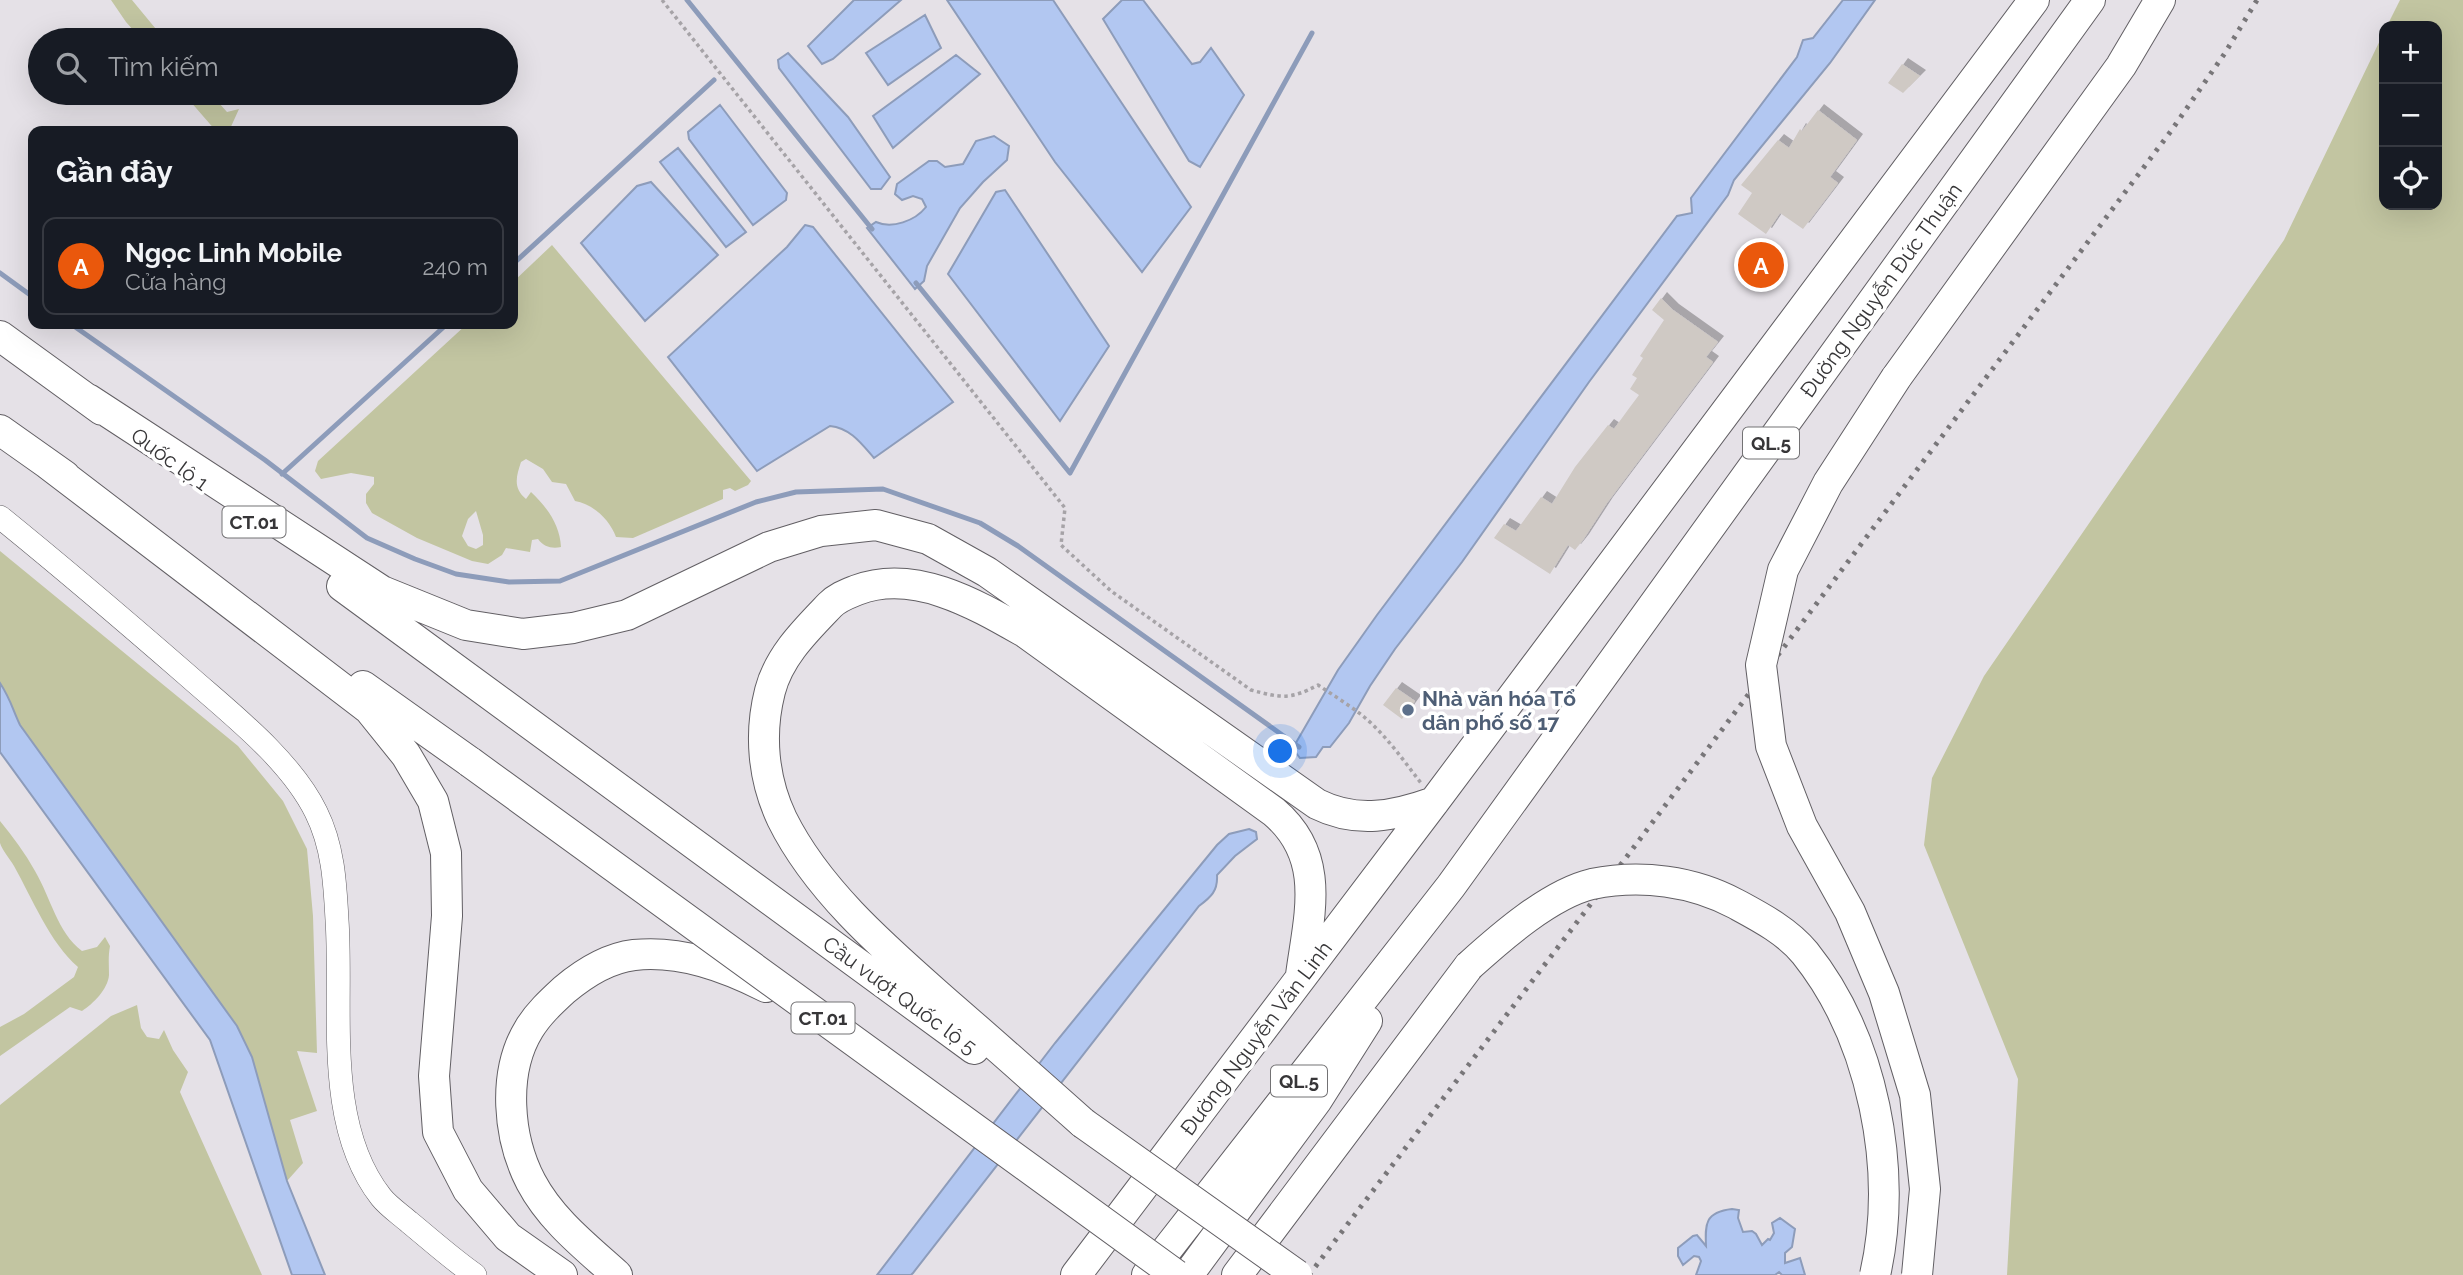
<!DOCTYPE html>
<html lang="vi">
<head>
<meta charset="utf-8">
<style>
  body { margin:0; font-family:Raleway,sans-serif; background:#242831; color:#f1f3f6 }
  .controls { position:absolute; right:21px; top:21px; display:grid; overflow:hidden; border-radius:14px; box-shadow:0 7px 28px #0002 }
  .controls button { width:63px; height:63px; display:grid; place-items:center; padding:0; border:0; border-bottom:2px solid #363941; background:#171b24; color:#f1f3f6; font:35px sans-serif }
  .you { position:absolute; left:1281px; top:752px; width:24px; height:24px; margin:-18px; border:5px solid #fff; border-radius:50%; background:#1a73e8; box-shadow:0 0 0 10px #1a73e833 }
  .badge { display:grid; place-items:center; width:46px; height:46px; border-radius:50%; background:#ea580c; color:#fff; font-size:23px; font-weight:700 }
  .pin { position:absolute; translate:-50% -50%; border:4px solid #fff; box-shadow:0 2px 7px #0006 }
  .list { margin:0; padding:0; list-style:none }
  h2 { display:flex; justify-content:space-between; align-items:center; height:91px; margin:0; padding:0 28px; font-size:30px }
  h2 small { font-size:23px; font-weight:400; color:#9ea1a6 }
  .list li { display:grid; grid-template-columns:46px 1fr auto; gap:21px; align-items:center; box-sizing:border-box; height:98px; margin:0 14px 14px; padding:0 14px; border:2px solid #363941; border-radius:14px }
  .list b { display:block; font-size:26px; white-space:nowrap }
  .list p { margin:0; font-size:23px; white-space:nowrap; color:#9ea1a6 }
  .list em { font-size:23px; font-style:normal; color:#9ea1a6 }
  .icon { flex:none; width:38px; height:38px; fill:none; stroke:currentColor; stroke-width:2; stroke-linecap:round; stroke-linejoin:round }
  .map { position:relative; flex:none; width:2463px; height:1275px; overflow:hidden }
  .search { position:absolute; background:#171b24; box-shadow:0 7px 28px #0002; left:28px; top:28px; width:490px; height:77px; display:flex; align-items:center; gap:18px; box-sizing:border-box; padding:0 24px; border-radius:38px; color:#9ea1a6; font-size:26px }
  .panel { position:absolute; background:#171b24; box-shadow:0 7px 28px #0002; left:28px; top:126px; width:490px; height:203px; border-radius:14px }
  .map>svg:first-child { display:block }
</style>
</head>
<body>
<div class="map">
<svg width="2463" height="1275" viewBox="0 0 2463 1275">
  <defs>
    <filter id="shadow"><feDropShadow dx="6" dy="-6" stdDeviation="0" flood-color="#0004"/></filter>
  </defs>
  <rect width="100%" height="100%" fill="#e5e1e7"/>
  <!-- green -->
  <path fill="#c2c5a1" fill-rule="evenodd" d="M111,0H132L165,40H142L126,22Z
    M2400,0H2463V1275H2007L2018,1079L1924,845L1932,778L1984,676L2284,240L2384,32V205H2437V26H2387Z
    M183,93H210L227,112L239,109L229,131H216Z
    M552,245L751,481L748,485L735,491L730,488L723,490V499L633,538L616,537C610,520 593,504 575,501L566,484L552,482L543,469L526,459L521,462C516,477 513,488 526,499L531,492C547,507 560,525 561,547C552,549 544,547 538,539L532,540L530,552L506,548L502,555L488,564L472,561L417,538L372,513L366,503V494L374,484V477L351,473L321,479L315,471L318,461L467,324H513V282ZM476,511L483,535V545L476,549L468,546L462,536L468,519Z
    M0,551L238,746L283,801L307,849L313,916L317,1053L297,1051L317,1111L290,1120L303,1163L287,1181L252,1057L20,725C12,708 11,699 0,683Z
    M0,821C13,837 25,853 35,871C51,898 57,932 82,951L97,947L105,937L110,946C108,957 109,965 109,975C108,989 93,1004 82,1011L70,1007L0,1056V1027L24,1014L74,977L78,967C50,943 32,898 14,866C10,859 2,850 0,843C0,837 0,827 0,821Z
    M137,1005L141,1028L147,1037L159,1039L164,1030L173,1050L188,1072L180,1092L262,1275H0V1105L111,1016Z"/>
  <!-- water -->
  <path fill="#b2c7f1" stroke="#8d9cba" stroke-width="2" d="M854,0H901L833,59L822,64L808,46Z
    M947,0H1053L1191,207L1142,272L1055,162Z
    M1122,0H1143L1192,64L1200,62L1211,48L1244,95L1200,167L1189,161L1103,19Z
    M1843,0H1875L1830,63L1734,180L1728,195L1589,382L1462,562L1395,649L1370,686L1349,723L1330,747H1323L1316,757L1300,758L1293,749L1297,741L1338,670L1377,615L1677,216L1692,213L1691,198L1797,57L1803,40L1813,38Z
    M925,15L941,48L888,85L866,53Z
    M788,53L848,117L890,177L881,189H871L779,68L778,60Z
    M956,55L980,74L893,148L873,116Z
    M720,105L787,193L786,200L753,225L689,139L688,132Z
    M994,136L1009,146L1007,160L983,182L960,208L927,266L924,281L915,289L867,228L876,222C892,229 915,221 926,207L922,199L913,196L902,200L895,194L897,184L929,161H937L945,167L963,164L976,141Z
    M678,148L746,232L726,247L660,162Z
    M651,182L718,255L645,321L581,243L637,186Z
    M1005,190L1109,346L1060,421L948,274L996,192Z
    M805,225L813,227L953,402L874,458C861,443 850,428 830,426L757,471L668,357L787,247Z
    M0,683C11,700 12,708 20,725L237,1026L252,1057L287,1181L325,1275H292L210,1040L0,752Z
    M1249,829L1256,832L1257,839L1235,856L1217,875C1218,891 1211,897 1199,906L913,1273L911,1275H877L1055,1043L1217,845L1229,834Z
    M1732,1209L1739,1210L1738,1218L1743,1232L1752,1231L1756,1234L1762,1245L1768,1239L1770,1240L1774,1233L1772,1223L1780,1218L1795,1229L1792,1247L1785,1253V1263L1800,1258L1805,1275H1782L1779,1272L1775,1275H1696L1701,1261L1699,1257L1694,1256L1683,1265L1678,1256V1248L1693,1236L1697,1235L1706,1246C1705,1224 1705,1212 1732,1209Z"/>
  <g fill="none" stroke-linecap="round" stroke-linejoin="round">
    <!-- stream -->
    <path stroke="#8d9cba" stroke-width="5" d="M687,0L872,229
      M513,264L714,80
      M0,273L33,297
      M916,283L1070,473L1312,33
      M71,324L265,460L367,538L415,559L456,574L509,582L560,581L756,502L796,492L883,489L980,523L1018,546L1299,747
      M282,474L447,324"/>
  </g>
  <!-- building -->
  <path fill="#cfc9c4" filter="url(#shadow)" d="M1902,64L1920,76L1903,93L1888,83Z
    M1818,110L1857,140L1830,177L1838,183L1803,229L1780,213L1766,234L1738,214L1752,193L1741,185L1778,140L1789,148L1800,129L1802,131Z
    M1661,298L1673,310L1718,342L1706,357L1713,362L1607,503L1583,540L1575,550L1568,545L1550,574L1494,538L1504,524L1516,531L1541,497L1552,504L1575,467L1608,425L1614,429L1630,407L1639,395L1630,389L1637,378L1632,375L1643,358L1640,356L1664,320L1652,310Z
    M1396,688L1415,701L1402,719L1383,705Z"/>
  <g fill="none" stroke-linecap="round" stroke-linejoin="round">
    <!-- secondary casing -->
    <g stroke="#625f64" stroke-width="24">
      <path id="secondary" d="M0,517C63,568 125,621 186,674C230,713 290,759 316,812C333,846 335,882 337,920C343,1008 323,1123 381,1197C389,1207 400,1214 409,1222C431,1240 452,1259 475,1275"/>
    </g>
    <!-- highway casing -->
    <g stroke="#625f64" stroke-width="32">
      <path id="highway" d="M0,336L102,410
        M1896,378L2121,66L2160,0
        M88,399L382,591L466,625L523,634L573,628L627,615L769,547L821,531L876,525L928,539L987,572L1317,804C1357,824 1395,816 1434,802
        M0,430L65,476
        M48,464L369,709L406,755L433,801L446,853L447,916L434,1076L438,1132L468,1190L508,1237L562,1275
        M342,586L974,1049
        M363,686L470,762
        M1083,1123C1038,1083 993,1043 948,1004C888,951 818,892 782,819C763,779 759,734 770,691C779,656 806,630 830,605C838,597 847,594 857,590C915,568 977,605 1026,633L1274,812C1327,857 1309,915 1301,975
        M617,1275C586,1247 551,1220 531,1182C508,1138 502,1073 529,1029C538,1014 551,1002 564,990C583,974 609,958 634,955C681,950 726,967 766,987
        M1076,1275L1434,802L2034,0
        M1147,1275L1451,886L2090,0
        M1188,1275L1317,1100L1367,1021
        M1237,1275L1469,966"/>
    </g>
    <!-- path -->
    <path stroke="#a6a3a7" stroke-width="3.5" stroke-dasharray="3.5 3.5" stroke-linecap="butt" d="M662,0L1065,508L1061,545L1111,591L1251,690C1281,698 1290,700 1318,685C1333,695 1349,705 1363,716C1386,735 1403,760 1421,783"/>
    <!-- secondary -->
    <use href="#secondary" stroke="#fff" stroke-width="23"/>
    <!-- highway -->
    <use href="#highway" stroke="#fff" stroke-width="30"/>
    <!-- rail -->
    <path stroke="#787679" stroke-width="5" stroke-dasharray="3.5 7" stroke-linecap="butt" d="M1309,1275L1628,855L2171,131L2225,53L2257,0"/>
    <!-- highway-bridge casing -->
    <g stroke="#625f64" stroke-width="32" stroke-linecap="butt">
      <path id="highway-bridge" d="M1896,378L1828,483L1783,570L1761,665L1771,746L1802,826L1850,912L1884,993L1915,1095L1925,1189L1917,1275
        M470,762L1176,1275
        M1469,966C1501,937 1550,894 1592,884C1641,874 1693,881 1736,904C1760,917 1787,931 1805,953C1873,1038 1899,1170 1875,1275
        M1083,1123L1297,1275"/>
    </g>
    <!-- highway-bridge -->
    <use href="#highway-bridge" stroke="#fff" stroke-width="30"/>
  </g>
  <!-- markers -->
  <circle fill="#5c6f8a" stroke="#fff" stroke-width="2.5" cx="1408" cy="710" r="7"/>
  <g text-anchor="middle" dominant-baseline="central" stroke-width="7" stroke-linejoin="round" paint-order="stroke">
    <!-- shield labels -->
    <g fill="#fff" stroke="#737274" stroke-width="2">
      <rect x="1743" y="427.5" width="56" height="31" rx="5"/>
      <rect x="222.5" y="506.5" width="63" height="31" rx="5"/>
      <rect x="791.5" y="1002.5" width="63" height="31" rx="5"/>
      <rect x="1271" y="1065.5" width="56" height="31" rx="5"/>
    </g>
    <g font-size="19" font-weight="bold" fill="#373638">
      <text x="1771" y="443">QL.5</text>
      <text x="254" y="522">CT.01</text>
      <text x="823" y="1018">CT.01</text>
      <text x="1299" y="1081">QL.5</text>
    </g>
    <!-- street labels -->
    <g font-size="21" fill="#373638" stroke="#fff">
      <text transform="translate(1881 290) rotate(-54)">Đường Nguyễn Đức Thuận</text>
      <text transform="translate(170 459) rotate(36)">Quốc lộ 1</text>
      <text transform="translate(900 995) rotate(36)">Cầu vượt Quốc lộ 5</text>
      <text transform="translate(1256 1038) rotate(-53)">Đường Nguyễn Văn Linh</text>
    </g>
    <!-- service labels -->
    <g font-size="21" font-weight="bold" fill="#4e5e75" stroke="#fff" text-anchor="start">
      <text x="1422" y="698">Nhà văn hóa Tổ<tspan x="1422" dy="24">dân phố số 17</tspan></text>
    </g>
  </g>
</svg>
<div class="controls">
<button>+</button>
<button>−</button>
<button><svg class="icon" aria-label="locate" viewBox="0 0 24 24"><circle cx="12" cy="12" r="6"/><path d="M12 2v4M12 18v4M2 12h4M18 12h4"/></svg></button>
</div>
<div class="you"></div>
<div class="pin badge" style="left:1761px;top:265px">A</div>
<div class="search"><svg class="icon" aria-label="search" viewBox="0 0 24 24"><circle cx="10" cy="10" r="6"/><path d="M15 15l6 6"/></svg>Tìm kiếm</div>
<section class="panel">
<h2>Gần đây<small></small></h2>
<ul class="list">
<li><span class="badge">A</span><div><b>Ngọc Linh Mobile</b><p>Cửa hàng</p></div><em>240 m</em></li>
</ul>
</section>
</div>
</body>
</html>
